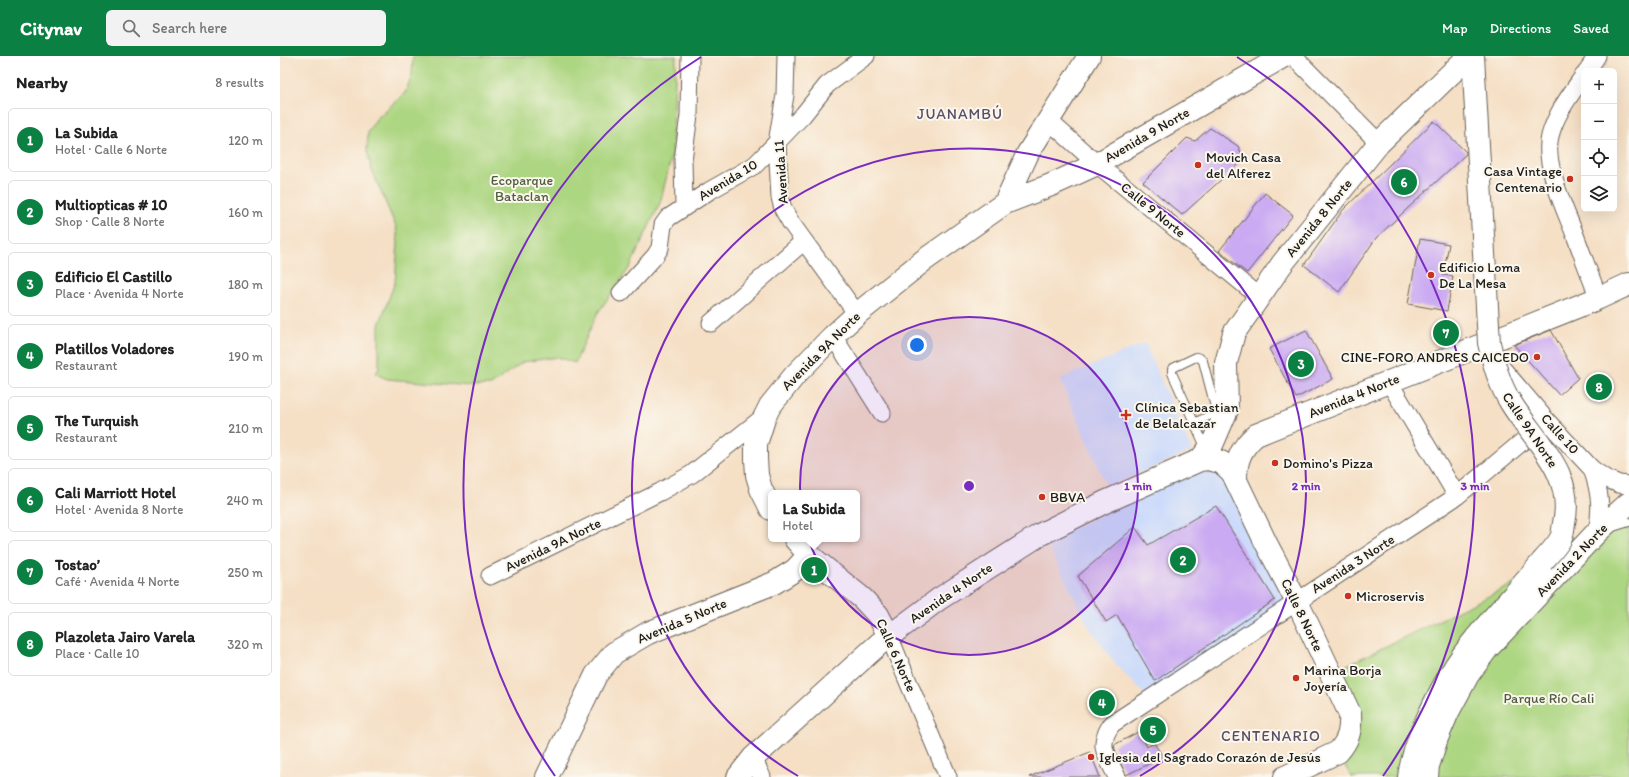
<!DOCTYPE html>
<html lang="en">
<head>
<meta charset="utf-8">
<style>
  body { margin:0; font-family:Itim,sans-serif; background:#f2f2f2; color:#222 }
  .controls { position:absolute; right:12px; top:12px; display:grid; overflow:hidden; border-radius:6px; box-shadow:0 4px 16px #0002 }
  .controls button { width:36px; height:36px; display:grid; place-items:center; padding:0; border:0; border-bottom:1px solid #e0e0e0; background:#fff; color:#222; font:20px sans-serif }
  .you { position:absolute; left:637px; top:289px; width:14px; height:14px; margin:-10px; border:3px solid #fff; border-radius:50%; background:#1a73e8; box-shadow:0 0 0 6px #1a73e833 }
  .badge { display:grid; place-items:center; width:26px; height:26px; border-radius:50%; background:#0b8043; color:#fff; font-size:13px; font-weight:700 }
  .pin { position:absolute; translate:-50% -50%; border:2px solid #fff; box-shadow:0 1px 4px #0006 }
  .popup { position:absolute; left:488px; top:434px; width:92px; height:52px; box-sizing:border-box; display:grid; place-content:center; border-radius:6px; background:#fff; filter:drop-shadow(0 1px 3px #0005); font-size:13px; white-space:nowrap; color:#767676 }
  .popup b { font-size:15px; color:#222 }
  .popup::after { content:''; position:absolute; left:50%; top:100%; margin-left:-8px; border:8px solid transparent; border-top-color:#fff }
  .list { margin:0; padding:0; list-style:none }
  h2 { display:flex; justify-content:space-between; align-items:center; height:52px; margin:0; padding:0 16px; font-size:17px }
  h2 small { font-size:13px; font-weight:400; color:#767676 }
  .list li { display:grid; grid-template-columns:26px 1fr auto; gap:12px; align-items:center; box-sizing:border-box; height:64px; margin:0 8px 8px; padding:0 8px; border:1px solid #e0e0e0; border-radius:6px }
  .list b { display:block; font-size:15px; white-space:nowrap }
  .list p { margin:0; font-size:13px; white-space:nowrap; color:#767676 }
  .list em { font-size:13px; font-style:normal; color:#767676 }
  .icon { flex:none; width:22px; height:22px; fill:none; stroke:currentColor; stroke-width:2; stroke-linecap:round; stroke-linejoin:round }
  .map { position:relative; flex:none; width:1349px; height:721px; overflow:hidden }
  header { display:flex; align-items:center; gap:24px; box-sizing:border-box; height:56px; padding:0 20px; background:#0b8043; color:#fff }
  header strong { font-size:19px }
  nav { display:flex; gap:22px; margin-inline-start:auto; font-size:14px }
  .search { width:280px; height:36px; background:#f2f2f2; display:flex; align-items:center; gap:10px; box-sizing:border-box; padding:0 14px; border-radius:6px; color:#767676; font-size:15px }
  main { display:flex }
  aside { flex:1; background:#fff }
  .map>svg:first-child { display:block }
</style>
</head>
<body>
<header>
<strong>Citynav</strong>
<div class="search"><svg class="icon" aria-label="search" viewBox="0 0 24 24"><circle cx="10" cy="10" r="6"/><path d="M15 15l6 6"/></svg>Search here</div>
<nav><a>Map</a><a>Directions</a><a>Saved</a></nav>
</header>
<main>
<aside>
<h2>Nearby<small>8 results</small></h2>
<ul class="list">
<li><span class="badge">1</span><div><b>La Subida</b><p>Hotel · Calle 6 Norte</p></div><em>120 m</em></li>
<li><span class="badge">2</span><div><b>Multiopticas # 10</b><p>Shop · Calle 8 Norte</p></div><em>160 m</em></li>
<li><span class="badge">3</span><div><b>Edificio El Castillo</b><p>Place · Avenida 4 Norte</p></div><em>180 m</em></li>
<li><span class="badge">4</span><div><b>Platillos Voladores</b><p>Restaurant</p></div><em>190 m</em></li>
<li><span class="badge">5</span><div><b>The Turquish</b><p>Restaurant</p></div><em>210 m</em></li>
<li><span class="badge">6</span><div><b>Cali Marriott Hotel</b><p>Hotel · Avenida 8 Norte</p></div><em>240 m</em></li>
<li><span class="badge">7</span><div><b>Tostao’</b><p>Café · Avenida 4 Norte</p></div><em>250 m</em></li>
<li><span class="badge">8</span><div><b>Plazoleta Jairo Varela</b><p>Place · Calle 10</p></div><em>320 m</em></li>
</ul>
</aside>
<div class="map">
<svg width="1349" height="721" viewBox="0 0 1349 721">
  <rect width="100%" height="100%" fill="#fbf7ec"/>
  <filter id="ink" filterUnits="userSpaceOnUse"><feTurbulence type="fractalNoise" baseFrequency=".025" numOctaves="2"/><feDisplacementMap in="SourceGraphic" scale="8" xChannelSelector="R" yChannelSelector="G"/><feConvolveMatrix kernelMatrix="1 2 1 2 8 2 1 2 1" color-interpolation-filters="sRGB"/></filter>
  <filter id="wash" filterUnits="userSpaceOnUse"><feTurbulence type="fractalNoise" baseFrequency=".012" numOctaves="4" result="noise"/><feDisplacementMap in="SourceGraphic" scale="16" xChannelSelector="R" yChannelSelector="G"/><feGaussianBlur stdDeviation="0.9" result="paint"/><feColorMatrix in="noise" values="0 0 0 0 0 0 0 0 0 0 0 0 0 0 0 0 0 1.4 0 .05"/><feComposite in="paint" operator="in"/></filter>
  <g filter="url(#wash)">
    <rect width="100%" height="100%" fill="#f5dfc5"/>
    <!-- built -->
    <path fill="#cddbfa" d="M865,287L912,395L827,431L780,323Z
      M934,404L1016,546L869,643L837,610L810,573L766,485Z"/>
    <!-- green -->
    <path fill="#add682" stroke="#64794f" d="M133,0H396L392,99L380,147L350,211L317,258L295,307L278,301L243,306L211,329L191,330L107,323L96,318L99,312V269L115,226L118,187L116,171L91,112L87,94L88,76L96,63L125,37L132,19Z
      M1349,447V721H1147L1188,619Z
      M1250,520L1129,721H1071L1058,696L1064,689L1059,613Z"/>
    <g id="blocks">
      <!-- building -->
      <path fill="#caaaf2" d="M1154,65L1186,96V98L1096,182L1059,236L1024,209L1063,154Z
        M930,72L958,90L964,103L902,159L863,126L907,82L915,85Z
        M985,137L1013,159L967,217L939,195Z
        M1140,183L1169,188L1163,219L1173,220L1167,255L1128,248Z
        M1026,274L1053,323L1016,342L989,293Z
        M1271,274L1298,322L1279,339L1234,289Z
        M936,450L995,544L875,625L837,559L826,566L798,520L855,471L868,489Z
        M860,675L867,691L874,687L883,701L846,719L836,697L834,689Z
        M810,696L820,721H749Z"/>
    </g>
  </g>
  <g filter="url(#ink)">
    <use href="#blocks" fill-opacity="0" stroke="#686057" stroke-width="1"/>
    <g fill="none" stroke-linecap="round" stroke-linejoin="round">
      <!-- lane casing -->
      <g stroke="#686057" stroke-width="10">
        <path id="lane" d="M914,367L933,358L935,351L923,305L920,302L916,301L895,311L892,313V317L926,393
          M1333,471L1349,466"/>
      </g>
      <!-- street casing -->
      <g stroke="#686057" stroke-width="19">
        <path id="street" d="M506,0L505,39L497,87L500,141L503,153L511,167L577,258
          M1013,0L1099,87
          M1307,15L1317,0
          M1304,19C1291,38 1276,57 1270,80C1263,108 1285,153 1295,179C1303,200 1310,221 1319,242
          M769,65L817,108L978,240
          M404,150L403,104L409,59L410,0
          M341,237L375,200L380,192L383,169L388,162L429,135L475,109L523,59L547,29L586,0
          M431,267L524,185
          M553,280L602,357
          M1215,304L1267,365L1312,413L1325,422L1339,428L1349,429
          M1109,326L1177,440
          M1312,413C1320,435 1322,453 1317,476
          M210,520L380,436L412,418L485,360
          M609,580L668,721
          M473,702L482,721
          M837,721C827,700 816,689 832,668L1177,440L1267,365"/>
      </g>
      <!-- secondary casing -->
      <g stroke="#686057" stroke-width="24">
        <path id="secondary" d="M725,147L771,129L817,108L1004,0
          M920,404L932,389L947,354L946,307L954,277L1002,208L1099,87L1189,0
          M956,422C956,403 962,391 976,379L1319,242L1349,228
          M491,453L481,433L477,419L476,403V388L485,360L490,350L515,319L553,280L577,258L643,205L725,147L748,97L809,0
          M515,483L529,499L582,542L598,559L609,580
          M267,721L316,619L334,597L368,577L494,527L515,514L529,499
          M458,721L473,702L600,587L659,543L761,478L825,446L920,404L927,403L941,406L952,416L986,487L1021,554L1070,658C1071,674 1069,684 1058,696L1005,721"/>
      </g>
      <!-- primary casing -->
      <g stroke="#686057" stroke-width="24">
        <path id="primary" d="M1193,0L1199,107
          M1129,721C1131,703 1138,685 1145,668C1158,638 1174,608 1196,582C1217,556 1241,532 1262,506
          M1147,721L1148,710L1157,682L1168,656L1188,619L1207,593L1317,476L1349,447"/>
      </g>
      <!-- lane -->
      <use href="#lane" stroke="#fff" stroke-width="8"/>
      <!-- street -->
      <use href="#street" stroke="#fff" stroke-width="17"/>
      <!-- secondary -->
      <use href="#secondary" stroke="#fff" stroke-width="22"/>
      <!-- primary -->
      <use href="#primary" stroke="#fff" stroke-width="22"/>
      <!-- primary-bridge casing -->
      <g stroke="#686057" stroke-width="24" stroke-linecap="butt">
        <path id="primary-bridge" d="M1199,107L1209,287C1214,308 1219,328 1231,347C1255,386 1295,417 1284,467C1283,472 1283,478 1281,482C1277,490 1268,499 1262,506"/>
      </g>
      <!-- primary-bridge -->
      <use href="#primary-bridge" stroke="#fff" stroke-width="22"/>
    </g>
  </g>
  <!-- distance rings -->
  <circle cx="689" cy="430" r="169" fill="#7b2cbf" fill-opacity=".12"/>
  <g fill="none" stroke="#7b2cbf" stroke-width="2">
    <circle cx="689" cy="430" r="169"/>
    <path d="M518 720A337 337 0 1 1 860 720"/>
    <path d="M275 720A506 506 0 0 1 421 1M957 1A506 506 0 0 1 1103 720"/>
  </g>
  <!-- markers -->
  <g fill="#c8321e" stroke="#fbf7ec" stroke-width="1.5">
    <circle cx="918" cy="109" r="4"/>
    <circle cx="1290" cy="123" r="4"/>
    <circle cx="1151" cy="219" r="4"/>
    <circle cx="1257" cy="301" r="4"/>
    <path d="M844 353h4v4h4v4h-4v4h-4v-4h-4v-4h4z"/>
    <circle cx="995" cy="407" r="4"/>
    <circle cx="762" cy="441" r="4"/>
    <circle cx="1068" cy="540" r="4"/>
    <circle cx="1016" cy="622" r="4"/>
    <circle cx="811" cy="701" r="4"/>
  </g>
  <g text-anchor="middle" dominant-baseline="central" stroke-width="4" stroke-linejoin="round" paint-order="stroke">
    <!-- street labels -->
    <g font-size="14" fill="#1c1c1c" stroke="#fbf7ec">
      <text transform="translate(867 79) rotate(-30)">Avenida 9 Norte</text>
      <text transform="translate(501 116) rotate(-94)">Avenida 11</text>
      <text transform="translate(448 124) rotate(-31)">Avenida 10</text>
      <text transform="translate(873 154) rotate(39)">Calle 9 Norte</text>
      <text transform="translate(1039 162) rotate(-51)">Avenida 8 Norte</text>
      <text transform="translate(541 295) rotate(-45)">Avenida 9A Norte</text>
      <text transform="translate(1074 340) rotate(-22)">Avenida 4 Norte</text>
      <text transform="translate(1250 374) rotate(56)">Calle 9A Norte</text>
      <text transform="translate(1280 378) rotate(48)">Calle 10</text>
      <text transform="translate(273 489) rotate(-26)">Avenida 9A Norte</text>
      <text transform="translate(1292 504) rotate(-46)">Avenida 2 Norte</text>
      <text transform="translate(1073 508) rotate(-33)">Avenida 3 Norte</text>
      <text transform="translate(671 537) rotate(-34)">Avenida 4 Norte</text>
      <text transform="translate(1022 559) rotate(64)">Calle 8 Norte</text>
      <text transform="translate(402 565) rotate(-23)">Avenida 5 Norte</text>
      <text transform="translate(616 599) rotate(66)">Calle 6 Norte</text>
    </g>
    <!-- poi labels -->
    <g font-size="14" fill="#1c1c1c" stroke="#fbf7ec" text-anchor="start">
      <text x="926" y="101">Movich Casa<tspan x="926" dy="16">del Alferez</tspan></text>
      <text x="1282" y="115" text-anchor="end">Casa Vintage<tspan x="1282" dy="16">Centenario</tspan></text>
      <text x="1159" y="211">Edificio Loma<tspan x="1159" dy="16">De La Mesa</tspan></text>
      <text x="1249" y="301" text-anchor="end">CINE-FORO ANDRES CAICEDO</text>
      <text x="855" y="351">Clínica Sebastian<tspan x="855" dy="16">de Belalcazar</tspan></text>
      <text x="1003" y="407">Domino's Pizza</text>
      <text x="770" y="441">BBVA</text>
      <text x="1076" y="540">Microservis</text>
      <text x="1024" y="614">Marina Borja<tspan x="1024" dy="16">Joyería</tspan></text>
      <text x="819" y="701">Iglesia del Sagrado Corazón de Jesús</text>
    </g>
    <!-- park labels -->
    <g font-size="14" fill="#4f5d40" stroke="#fbf7ec">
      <text x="242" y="124">Ecoparque<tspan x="242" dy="16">Bataclan</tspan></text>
      <text x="1269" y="642">Parque Río Cali</text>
    </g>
    <!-- neighbourhood labels -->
    <g font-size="15" letter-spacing="1" fill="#594e67" stroke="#fbf7ec">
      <text x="680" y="58">JUANAMBÚ</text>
      <text x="991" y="680">CENTENARIO</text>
    </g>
  </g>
  <circle cx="689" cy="430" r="6" fill="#7b2cbf" stroke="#fbf7ec" stroke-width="2"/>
  <g font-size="12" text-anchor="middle" font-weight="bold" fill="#7b2cbf" stroke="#fbf7ec" stroke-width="4" stroke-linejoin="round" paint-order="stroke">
    <text x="858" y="434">1 min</text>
    <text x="1026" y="434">2 min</text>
    <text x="1195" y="434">3 min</text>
  </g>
</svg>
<div class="controls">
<button>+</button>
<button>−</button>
<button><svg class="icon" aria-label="locate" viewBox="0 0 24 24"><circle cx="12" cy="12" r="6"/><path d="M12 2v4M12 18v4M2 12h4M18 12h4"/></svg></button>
<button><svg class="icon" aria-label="layers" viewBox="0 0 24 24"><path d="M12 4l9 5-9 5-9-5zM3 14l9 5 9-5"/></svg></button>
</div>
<div class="you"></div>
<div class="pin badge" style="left:534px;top:514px">1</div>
<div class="popup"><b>La Subida</b>Hotel</div>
<div class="pin badge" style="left:903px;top:504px">2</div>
<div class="pin badge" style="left:1021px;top:308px">3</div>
<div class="pin badge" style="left:822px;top:647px">4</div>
<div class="pin badge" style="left:873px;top:674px">5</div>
<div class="pin badge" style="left:1124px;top:126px">6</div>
<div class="pin badge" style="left:1166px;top:277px">7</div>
<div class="pin badge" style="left:1319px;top:331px">8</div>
</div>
</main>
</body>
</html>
